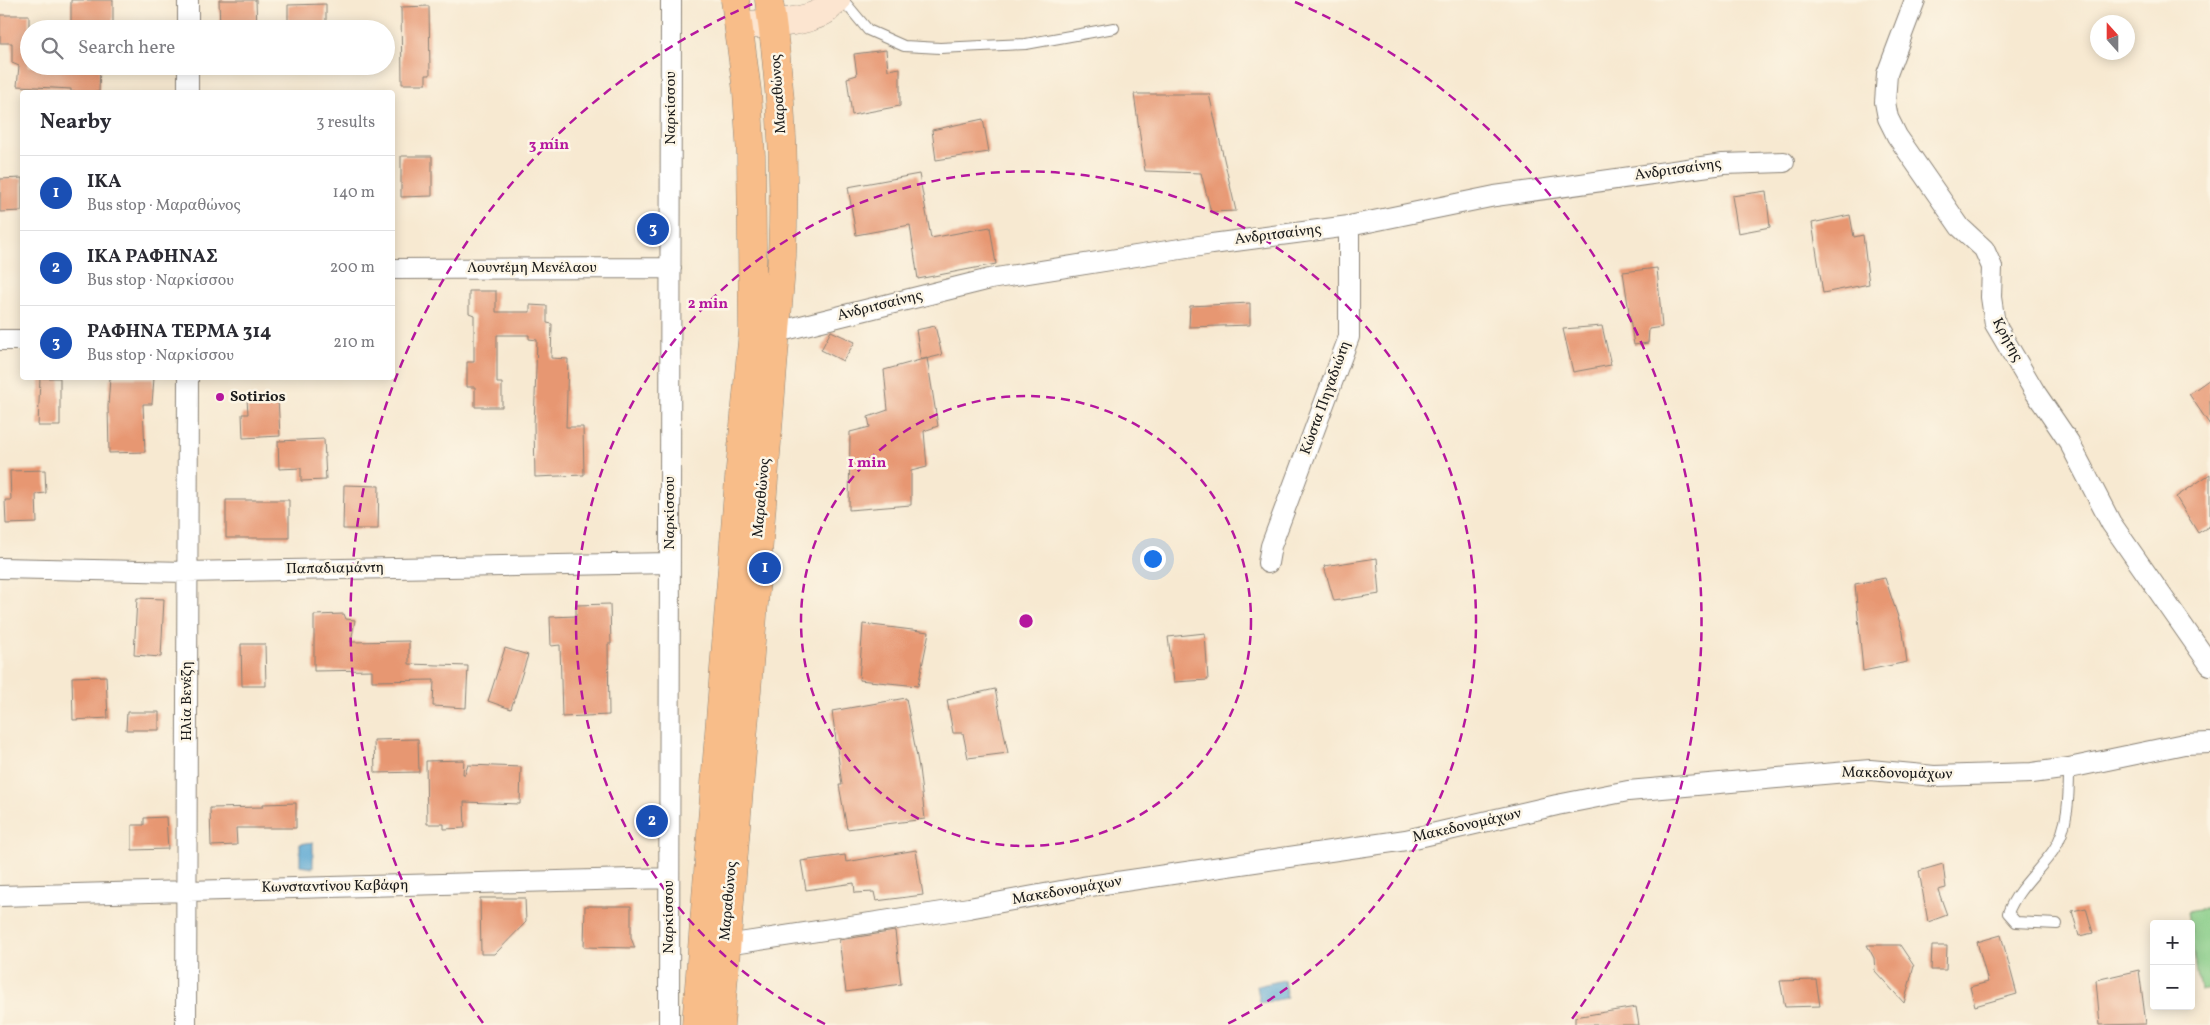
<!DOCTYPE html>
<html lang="en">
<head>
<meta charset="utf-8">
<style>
  body { margin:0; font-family:Vollkorn,serif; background:#f2f2f3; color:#2b2b33 }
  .controls { position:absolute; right:15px; bottom:15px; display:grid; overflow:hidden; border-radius:5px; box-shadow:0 2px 12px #0003 }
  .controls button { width:45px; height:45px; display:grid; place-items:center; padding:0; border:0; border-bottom:1px solid #e1e1e2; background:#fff; color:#2b2b33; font:25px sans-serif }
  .compass { position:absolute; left:2090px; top:15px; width:45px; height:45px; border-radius:50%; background:#fff; box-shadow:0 2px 12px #0003; rotate:339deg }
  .you { position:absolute; left:1152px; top:558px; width:18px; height:18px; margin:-12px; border:4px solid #fff; border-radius:50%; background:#1a73e8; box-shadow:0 0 0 8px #1a73e833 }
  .badge { display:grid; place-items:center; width:32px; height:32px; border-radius:50%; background:#2563eb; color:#fff; font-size:16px; font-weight:700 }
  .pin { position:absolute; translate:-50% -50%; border:2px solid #fff; box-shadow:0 1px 5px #0006 }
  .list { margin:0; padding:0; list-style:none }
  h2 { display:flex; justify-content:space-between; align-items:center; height:65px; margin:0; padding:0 20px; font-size:21px }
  h2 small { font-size:16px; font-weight:400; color:#7c7c81 }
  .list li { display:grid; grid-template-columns:32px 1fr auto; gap:15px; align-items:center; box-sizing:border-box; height:75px; padding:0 20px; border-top:1px solid #e1e1e2 }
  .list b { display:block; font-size:19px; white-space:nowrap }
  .list p { margin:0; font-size:16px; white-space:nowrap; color:#7c7c81 }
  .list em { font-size:16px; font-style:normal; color:#7c7c81 }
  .icon { flex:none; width:28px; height:28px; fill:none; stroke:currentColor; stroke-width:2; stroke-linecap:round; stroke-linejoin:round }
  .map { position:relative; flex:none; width:2210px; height:1025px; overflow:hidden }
  .search { position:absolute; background:#fff; box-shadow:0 2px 12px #0003; left:20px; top:20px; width:375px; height:55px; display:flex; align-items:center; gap:12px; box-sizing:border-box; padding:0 18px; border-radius:28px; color:#7c7c81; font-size:19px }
  .panel { position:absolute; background:#fff; box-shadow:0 2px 12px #0003; left:20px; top:90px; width:375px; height:290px; border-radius:5px }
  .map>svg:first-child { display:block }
</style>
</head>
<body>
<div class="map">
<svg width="2210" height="1025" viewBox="0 0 2210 1025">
  <rect width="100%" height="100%" fill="#fcf5e5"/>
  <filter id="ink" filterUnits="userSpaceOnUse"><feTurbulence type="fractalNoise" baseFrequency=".02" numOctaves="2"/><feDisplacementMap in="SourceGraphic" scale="10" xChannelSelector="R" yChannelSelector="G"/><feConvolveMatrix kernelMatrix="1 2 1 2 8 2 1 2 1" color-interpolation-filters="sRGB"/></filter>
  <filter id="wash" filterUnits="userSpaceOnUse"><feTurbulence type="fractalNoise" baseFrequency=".0096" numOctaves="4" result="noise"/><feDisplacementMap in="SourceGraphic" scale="20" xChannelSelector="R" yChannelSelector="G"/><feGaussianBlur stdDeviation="1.12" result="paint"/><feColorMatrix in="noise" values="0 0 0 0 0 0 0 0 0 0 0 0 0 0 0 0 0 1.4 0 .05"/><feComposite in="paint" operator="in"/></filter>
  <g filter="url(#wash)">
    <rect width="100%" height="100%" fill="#f7e9d1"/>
    <!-- green -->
    <path fill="#86cc87" stroke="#517452" d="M2210,908V989L2200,991L2191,937V924H2189L2187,912Z"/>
    <!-- water -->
    <path fill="#5aa7d3" stroke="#3b6278" d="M313,842V868L300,866V844Z
      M1284,980L1287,998L1260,1003L1257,986Z"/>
    <g id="blocks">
      <!-- building -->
      <path fill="#e79772" d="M71,0H113V29H71Z
        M219,0H256L257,29H220Z
        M326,4V29H288V5Z
        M429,6L430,75H426V84H402L401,7Z
        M0,15H29V66H100L99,92H71V89L17,86L19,66L12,63V43H0Z
        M886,50L888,70L900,68V106L852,115L847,78L857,75L854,54Z
        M1134,94H1209L1236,211L1211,212L1201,173L1145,171Z
        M983,119L989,152L936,160L932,130Z
        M401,156H432V196L401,197Z
        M919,174L931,238L990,227L996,264L918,279L910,225L856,235L848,187Z
        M22,178V211L0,212V179Z
        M1766,191L1770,227L1738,233L1732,196Z
        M1850,215L1854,237L1863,235L1869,284L1823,293L1812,223Z
        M1657,268L1662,327L1649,329L1648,343L1634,345L1623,272Z
        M469,291H496V312H530V305L547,306V323L552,324L551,358L568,359L566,427H583L584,475L535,477L534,425L537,340L529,339V335H497V383H502V407H475V387H467V362H474V315L469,313Z
        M1250,303V325L1189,327L1190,306Z
        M935,326L942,355L921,360L916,330Z
        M1602,326L1611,365L1573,372L1563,329Z
        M831,331L855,342L843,361L821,350Z
        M927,358L938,426L924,431L927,467L911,471V505L849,510L850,432L870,427L868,417L888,410L884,370Z
        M40,378H60V426H38Z
        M110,378H154L152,404H143L145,452L109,453L108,406Z
        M2210,379V425L2189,394Z
        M278,398L280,436L243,438L242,414H248L247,399Z
        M324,439L326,480L301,481V468L279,469L278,441Z
        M45,470L46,493L36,494L37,523L6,524L5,500H11L10,471Z
        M2210,474V526L2198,533L2176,497Z
        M344,485L379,486L378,529H343Z
        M226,500H289V538H226Z
        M1377,558L1380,594L1334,601L1324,566Z
        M1885,578L1903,632L1907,662L1863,671L1855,584Z
        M137,598L164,599L161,657L134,655Z
        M610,604L611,644H608L609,715L562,717L560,645L551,646L550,617L576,616V605Z
        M344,614L346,619L355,620L351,642L409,641V664L468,666L466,708L433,706L434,680L372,681V670L314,671V615Z
        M863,624L929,632L918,686L859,680Z
        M1205,633L1208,680L1174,682L1168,637Z
        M241,644H265L266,686H242Z
        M505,648L528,655L511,709L488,701Z
        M106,676L108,718L73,720L72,677Z
        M995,689L1008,753L968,758L963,733H953L947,700Z
        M906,698L919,768L925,819L847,829L839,785H842L832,711Z
        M127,712H159V730H126Z
        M418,739L419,772L375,773L374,740Z
        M464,760L463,774H465L468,765L521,767L520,804L464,802L465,828L444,829V824H427L426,761Z
        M296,803V828H236L237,845L211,846L210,808L263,807V804Z
        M166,817L168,849L132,850V825H144V818Z
        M916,850L923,895L876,901L874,892L855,893L854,883L806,890L801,861L845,855L846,862Z
        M1943,864L1946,888L1938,890L1947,915L1928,922L1919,871Z
        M480,898H525L526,922L495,954H481Z
        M585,906H631V938L635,948L584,947Z
        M2086,908L2093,933L2079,936L2072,911Z
        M895,931L901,984L846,992L839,940Z
        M2001,935L2017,994L1975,1006L1970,987L1988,982L1977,942Z
        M1867,945H1900L1914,966L1904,1003L1875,971L1874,958Z
        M1932,946H1947L1946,970H1931Z
        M2139,970L2146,1024L2100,1025L2096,980Z
        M1816,980L1820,1006L1785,1007L1780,981Z
        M1636,1007L1639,1025H1575V1017Z"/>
    </g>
  </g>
  <g filter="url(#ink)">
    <use href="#blocks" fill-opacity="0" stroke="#8a8276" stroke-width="1"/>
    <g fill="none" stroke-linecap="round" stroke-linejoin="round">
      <!-- lane casing -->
      <g stroke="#8a8276" stroke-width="12">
        <path id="lane" d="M843,0L868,30L904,46L940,48L1026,44L1114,28
          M2057,924L2016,922L2008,913C2017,889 2038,872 2053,851C2069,828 2069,795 2069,768"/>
      </g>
      <!-- street casing -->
      <g stroke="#8a8276" stroke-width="22">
        <path id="street" d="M188,0V29
          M1915,0L1887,74L1885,102L1888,118L1897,136L1960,227L1984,249L1992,267L1991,297L1995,324L2035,392L2069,442L2111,523L2210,665
          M188,66V92
          M392,269L671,268
          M777,332L990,279L1212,244L1349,226L1495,196L1723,164L1784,162
          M0,340H22
          M1268,563L1271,546L1349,337V226
          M0,568L186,572L670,563
          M0,896L669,878
          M726,945L969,908L1083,887L1406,840L1557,805L1628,791L1870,770L1934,776L2032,773L2069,768L2184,744L2210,743
          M186,1025L188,378
          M669,1025L671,0"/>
      </g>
      <!-- secondary casing -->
      <g stroke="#8a8276" stroke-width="29">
        <path id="secondary" d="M739,25C764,24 803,24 824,11C828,8 832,3 836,0"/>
      </g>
      <!-- primary casing -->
      <g stroke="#8a8276" stroke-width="29">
        <path id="primary" d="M696,1025L739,479L753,331L751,156L747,91L735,0
          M720,1025L782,256C786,167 782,88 769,0"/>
      </g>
      <!-- lane -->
      <use href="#lane" stroke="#fff" stroke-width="10"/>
      <!-- street -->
      <use href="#street" stroke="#fff" stroke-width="20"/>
      <!-- secondary -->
      <use href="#secondary" stroke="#fce5d0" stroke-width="28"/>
      <!-- primary -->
      <use href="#primary" stroke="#f8bd89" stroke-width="28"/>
    </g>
  </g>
  <!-- distance rings -->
  <g fill="none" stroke="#b5179e" stroke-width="2.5" stroke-dasharray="9 6">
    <circle cx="1026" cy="621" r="225"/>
    <path d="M825 1024A450 450 0 1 1 1227 1024"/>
    <path d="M483 1023A675 675 0 0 1 757 2M1295 2A675 675 0 0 1 1569 1023"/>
  </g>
  <!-- markers -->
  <circle fill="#b5179e" stroke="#fcf5e5" stroke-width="2" cx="220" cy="397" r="5"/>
  <g text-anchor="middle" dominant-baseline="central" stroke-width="5" stroke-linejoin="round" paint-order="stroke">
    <!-- street labels -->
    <g font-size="15" fill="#1c1c1c" stroke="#fcf5e5">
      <text transform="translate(779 94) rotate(-94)">Μαραθώνος</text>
      <text transform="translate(671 108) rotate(-90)">Ναρκίσσου</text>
      <text transform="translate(1678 170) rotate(-8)">Ανδριτσαίνης</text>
      <text transform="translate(1278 235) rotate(-7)">Ανδριτσαίνης</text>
      <text x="532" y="268">Λουντέμη Μενέλαου</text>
      <text transform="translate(880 306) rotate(-14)">Ανδριτσαίνης</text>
      <text transform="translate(2007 340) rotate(61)">Κρήτης</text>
      <text transform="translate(1326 398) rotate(-70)">Κώστα Πηγαδιώτη</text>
      <text transform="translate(762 498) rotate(-85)">Μαραθώνος</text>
      <text transform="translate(670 513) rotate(-90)">Ναρκίσσου</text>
      <text transform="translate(335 569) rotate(-1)">Παπαδιαμάντη</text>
      <text transform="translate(187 701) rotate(-90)">Ηλία Βενέζη</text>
      <text transform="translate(1897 774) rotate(1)">Μακεδονομάχων</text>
      <text transform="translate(1467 826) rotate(-13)">Μακεδονομάχων</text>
      <text transform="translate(335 887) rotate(-1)">Κωνσταντίνου Καβάφη</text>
      <text transform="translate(1067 891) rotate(-10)">Μακεδονομάχων</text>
      <text transform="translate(729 901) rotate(-85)">Μαραθώνος</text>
      <text transform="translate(669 917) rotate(-90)">Ναρκίσσου</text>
    </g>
    <!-- poi labels -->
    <g font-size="15" font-weight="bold" fill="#1c1c1c" stroke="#fcf5e5" text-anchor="start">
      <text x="230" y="397">Sotirios</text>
    </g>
  </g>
  <circle cx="1026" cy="621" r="8" fill="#b5179e" stroke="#fcf5e5" stroke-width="2.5"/>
  <g font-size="15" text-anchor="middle" font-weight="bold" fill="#b5179e" stroke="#fcf5e5" stroke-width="5" stroke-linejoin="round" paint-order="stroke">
    <text x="549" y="149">3 min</text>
    <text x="708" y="308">2 min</text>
    <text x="867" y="467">1 min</text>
  </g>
</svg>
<div class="controls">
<button>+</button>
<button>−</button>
</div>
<svg class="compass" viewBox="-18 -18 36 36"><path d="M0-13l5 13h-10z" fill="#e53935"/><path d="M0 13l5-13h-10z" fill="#7c7c81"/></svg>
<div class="you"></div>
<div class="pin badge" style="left:765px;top:568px;background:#1a4fb4">1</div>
<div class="pin badge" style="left:652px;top:821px;background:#1a4fb4">2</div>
<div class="pin badge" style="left:653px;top:229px;background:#1a4fb4">3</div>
<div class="search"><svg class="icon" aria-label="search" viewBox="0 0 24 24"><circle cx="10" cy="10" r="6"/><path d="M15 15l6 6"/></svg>Search here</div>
<section class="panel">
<h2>Nearby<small>3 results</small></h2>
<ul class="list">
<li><span class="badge" style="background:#1a4fb4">1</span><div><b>ΙΚΑ</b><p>Bus stop · Μαραθώνος</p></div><em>140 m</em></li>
<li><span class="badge" style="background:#1a4fb4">2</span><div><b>ΙΚΑ ΡΑΦΗΝΑΣ</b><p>Bus stop · Ναρκίσσου</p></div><em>200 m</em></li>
<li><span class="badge" style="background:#1a4fb4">3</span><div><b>ΡΑΦΗΝΑ ΤΕΡΜΑ 314</b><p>Bus stop · Ναρκίσσου</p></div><em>210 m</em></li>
</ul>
</section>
</div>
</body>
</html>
